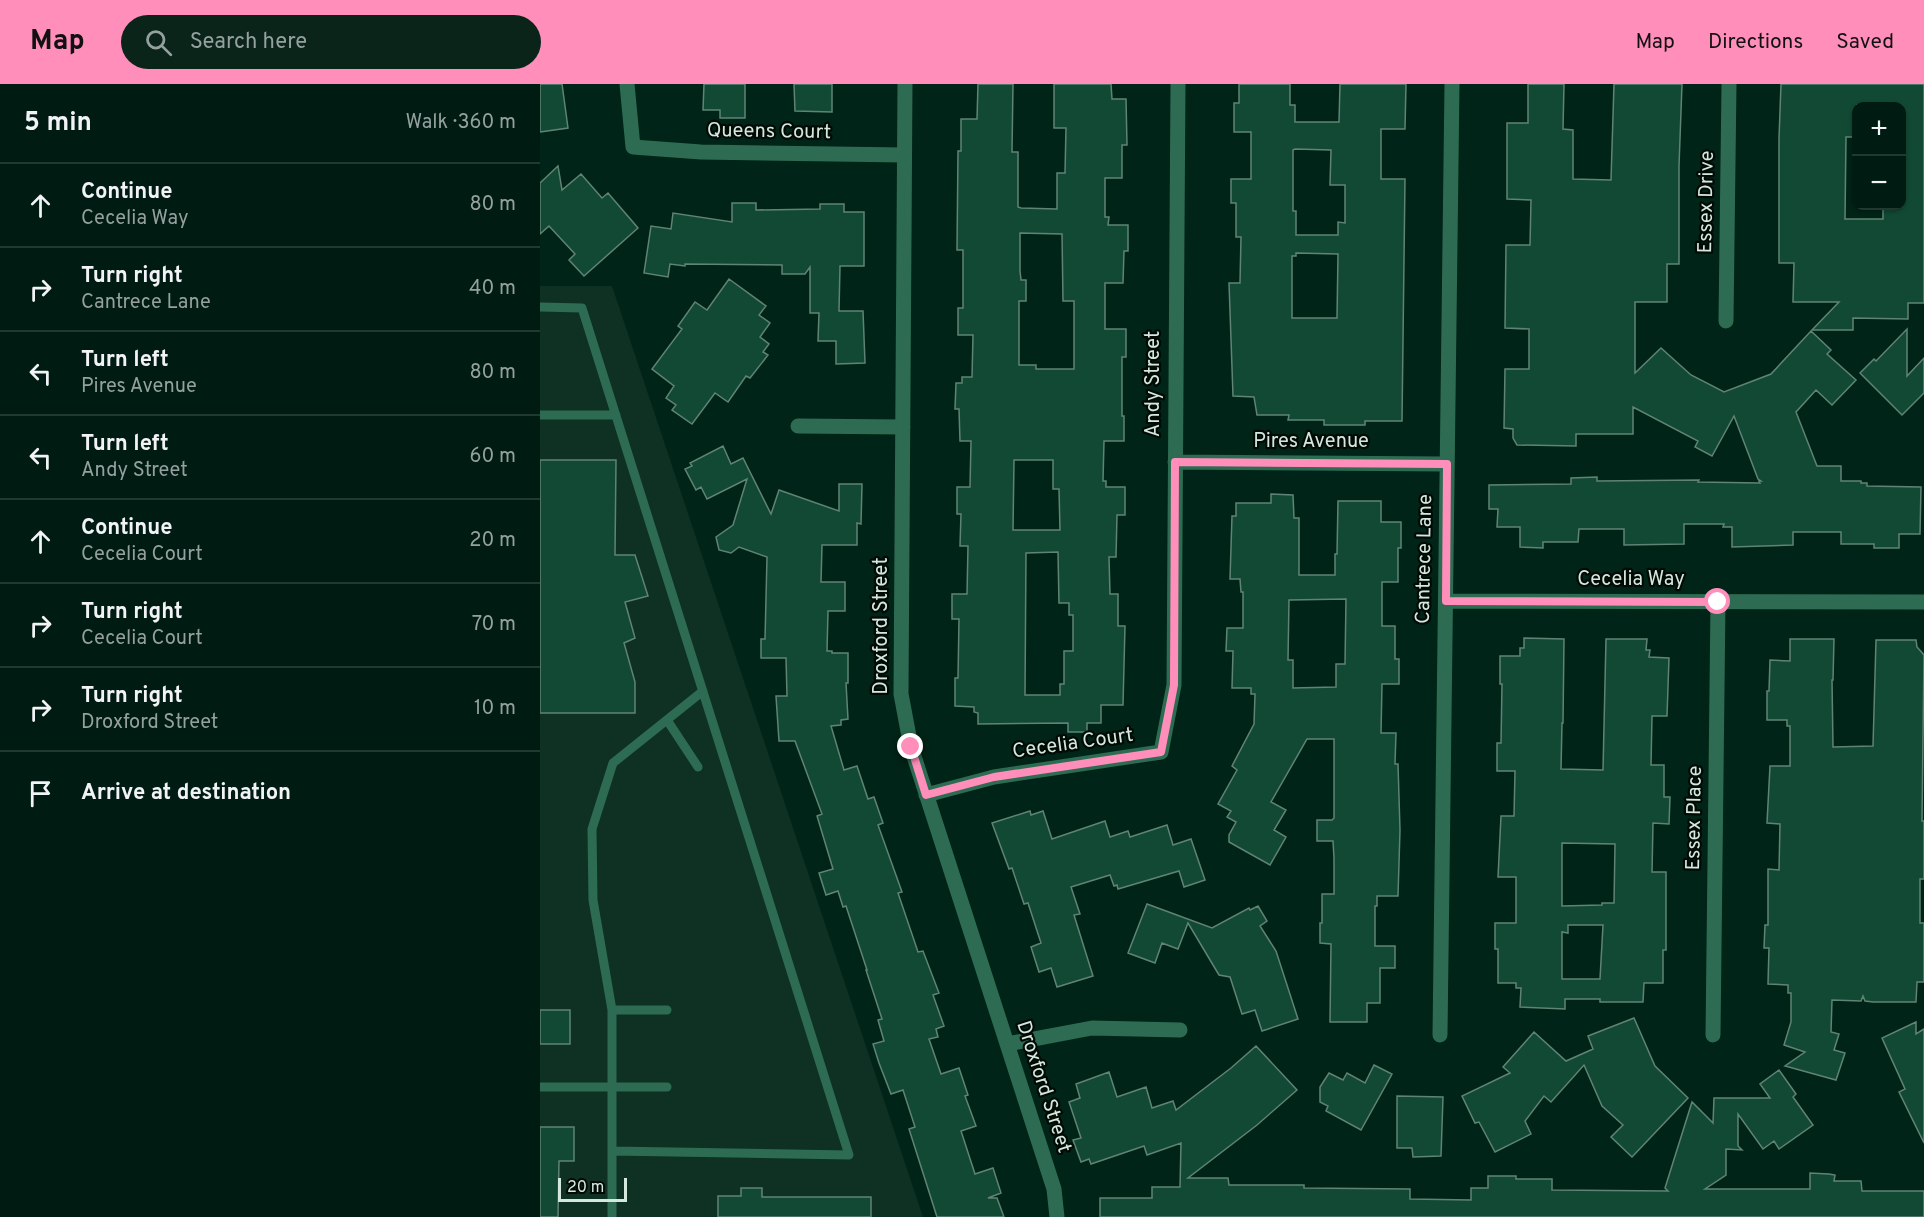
<!DOCTYPE html>
<html lang="en">
<head>
<meta charset="utf-8">
<style>
  body { margin:0; font-family:Overpass,sans-serif; background:#0a241a; color:#f1f3f6 }
  .controls { position:absolute; right:18px; top:18px; display:grid; overflow:hidden; border-radius:12px; box-shadow:0 2px 4px #0004 }
  .controls button { width:54px; height:54px; display:grid; place-items:center; padding:0; border:0; border-bottom:2px solid #223931; background:#001b11; color:#f1f3f6; font:30px sans-serif }
  .scale { position:absolute; left:18px; bottom:15px; width:69px; box-sizing:border-box; padding-left:6px; border:3px solid #d4e8de; border-top:0; font-size:16px; line-height:21px; white-space:nowrap; color:#d4e8de; -webkit-text-stroke:4px #010a05; paint-order:stroke }
  .stop { position:absolute; width:18px; height:18px; margin:-14px; border:4px solid #ff8eba; border-radius:50%; background:#fff }
  .stop.end { background:#ff8eba; border-color:#fff; box-shadow:0 2px 6px #0008 }
  .list { margin:0; padding:0; list-style:none }
  h2 { display:flex; justify-content:space-between; align-items:center; height:78px; margin:0; padding:0 24px; font-size:26px }
  h2 small { font-size:20px; font-weight:400; color:#95a19f }
  .list li { display:grid; grid-template-columns:39px 1fr auto; gap:18px; align-items:center; box-sizing:border-box; height:84px; padding:0 24px; border-top:2px solid #223931 }
  .list b { display:block; font-size:22px; white-space:nowrap }
  .list p { margin:0; font-size:20px; white-space:nowrap; color:#95a19f }
  .list em { font-size:20px; font-style:normal; color:#95a19f }
  .icon { flex:none; width:33px; height:33px; fill:none; stroke:currentColor; stroke-width:2; stroke-linecap:round; stroke-linejoin:round }
  .map { position:relative; flex:none; width:1384px; height:1133px; overflow:hidden }
  header { display:flex; align-items:center; gap:36px; box-sizing:border-box; height:84px; padding:0 30px; background:#ff8eba; color:#111 }
  header strong { font-size:28px }
  nav { display:flex; gap:33px; margin-inline-start:auto; font-size:21px }
  .search { width:420px; height:54px; background:#0a241a; display:flex; align-items:center; gap:15px; box-sizing:border-box; padding:0 21px; border-radius:33px; color:#95a19f; font-size:22px }
  main { display:flex }
  aside { flex:1; background:#001b11 }
  .map>svg:first-child { display:block }
</style>
</head>
<body>
<header>
<strong>Map</strong>
<div class="search"><svg class="icon" aria-label="search" viewBox="0 0 24 24"><circle cx="10" cy="10" r="6"/><path d="M15 15l6 6"/></svg>Search here</div>
<nav><a>Map</a><a>Directions</a><a>Saved</a></nav>
</header>
<main>
<aside>
<h2>5 min<small>Walk · 360 m</small></h2>
<ul class="list">
<li><svg class="icon" aria-label="ahead" viewBox="0 0 24 24"><path d="M12 20V5M6 11l6-6 6 6"/></svg><div><b>Continue</b><p>Cecelia Way</p></div><em>80 m</em></li>
<li><svg class="icon" aria-label="right" viewBox="0 0 24 24"><path d="M7 20v-9h11M14 6l5 5-5 5"/></svg><div><b>Turn right</b><p>Cantrece Lane</p></div><em>40 m</em></li>
<li><svg class="icon" aria-label="left" viewBox="0 0 24 24"><path d="M17 20v-9H6M10 6l-5 5 5 5"/></svg><div><b>Turn left</b><p>Pires Avenue</p></div><em>80 m</em></li>
<li><svg class="icon" aria-label="left" viewBox="0 0 24 24"><path d="M17 20v-9H6M10 6l-5 5 5 5"/></svg><div><b>Turn left</b><p>Andy Street</p></div><em>60 m</em></li>
<li><svg class="icon" aria-label="ahead" viewBox="0 0 24 24"><path d="M12 20V5M6 11l6-6 6 6"/></svg><div><b>Continue</b><p>Cecelia Court</p></div><em>20 m</em></li>
<li><svg class="icon" aria-label="right" viewBox="0 0 24 24"><path d="M7 20v-9h11M14 6l5 5-5 5"/></svg><div><b>Turn right</b><p>Cecelia Court</p></div><em>70 m</em></li>
<li><svg class="icon" aria-label="right" viewBox="0 0 24 24"><path d="M7 20v-9h11M14 6l5 5-5 5"/></svg><div><b>Turn right</b><p>Droxford Street</p></div><em>10 m</em></li>
<li><svg class="icon" aria-label="arrive" viewBox="0 0 24 24"><path d="M6 21V4h12l-3 4 3 4H6"/></svg><div><b>Arrive at destination</b></div></li>
</ul>
</aside>
<div class="map">
<svg width="1384" height="1133" viewBox="0 0 1384 1133">
  <rect width="100%" height="100%" fill="#002417"/>
  <!-- built -->
  <path fill="#0e3124" d="M0,202H72L383,1133H0Z"/>
  <!-- building -->
  <path fill="#124935" stroke="#608473" stroke-width="1.5" fill-rule="evenodd" d="M0,0H22L28,44L0,48Z
    M164,0H205V34H180V26H163Z
    M254,0H292V28L255,27Z
    M438,0H473L472,68H478V123L481,124L517,125V89H525L526,44H514V0H571L572,15H586L587,61H582V94H565V133H569L568,141H588V167H584L583,199H565V245H586V273H582V332H584V357H564L563,397H566V403H585V431H577L576,473H569L570,510H578V542H585L583,621H561V639H547V648H528V639L438,640V629L434,628V623L415,622V594H418L419,535H412V510H427L428,462H420L421,430H417V403H430L431,357H420L419,325H415L416,299H422V293H432L433,251H418V224H423V166H417L418,67H421V35H437ZM480,149L522,150L523,217H534V285H496V281H479V217H486V196H481L480,187ZM474,376H513V405H519L520,446H473ZM518,468L519,519H529V531H533V567H524V600H520V611H485L486,469Z
    M699,0H750V21H755V38H799L800,0H866L865,45H841V95H865L862,337H825V341H784V336H748L749,331H717L714,313L693,312L689,199H700L701,153H696V119H691V95H711V48H694V19H699ZM755,65L791,66L790,101H805V139L798,138V151H756V127H753V66ZM756,169L798,170L797,234H752V172H756Z
    M988,0H1024L1023,45L1033,46V95L1071,96L1074,0H1142L1139,82V180H1127V218H1095V289L1121,264L1151,291L1184,308L1231,290L1271,247L1291,266L1287,270L1316,296L1292,321L1276,306L1256,328L1277,382H1301V397H1321V399H1327V402L1381,403L1380,450H1359V464H1334V460H1301V448H1253V461L1192,463V443H1183L1184,440H1144V460L1084,461V445H1039L1038,458H1003V464L980,463V443H957L958,425H949V401L1031,400V394L1057,393V397L1159,396L1158,398L1220,399L1219,397H1221L1218,395L1194,332L1172,372L1155,363L1158,357L1093,323V350H1036V362L977,361L973,354V345L964,344L965,285H989V245L965,244L966,161H990L991,116L967,115V39H988Z
    M1241,0H1384V219H1368V235L1313,234V246H1272L1299,218H1253L1254,179H1239V54ZM1317,21L1362,22V122H1343V135H1305L1306,53H1317Z
    M18,82L22,106L41,90L62,114L68,109L98,144L44,192L29,176L35,170L9,142L0,150V99Z
    M192,119H216V126L280,125V120H304V128H324V182H300L299,227H323L325,279L296,280V257H278L279,229H270V183L265,190H242V181L145,180V182L130,180L128,193L104,189L111,142L131,145L133,129L192,138Z
    M189,195L226,222L219,231L230,239L220,253L229,260L223,268L228,271L210,294L206,292L188,318L175,309L152,340L132,326L136,321L126,314L134,302L112,285L142,245L138,242L155,218L167,226Z
    M1367,245V292L1384,274V309L1362,331L1320,289L1334,275L1336,277Z
    M183,362L191,380L203,374L231,430L239,406L299,427V400H322L321,440L317,439V461H282L281,498H305V527H288L287,567H292V569H308V599H306L308,635L301,636V641L291,642L304,686L317,682L328,715L334,713L343,739L338,741L362,808L358,809L378,868L383,867L399,909L393,911L404,942L396,945L398,953L389,955L401,990L419,984L428,1011L425,1012L436,1042L421,1047L435,1090L453,1084L461,1109L448,1114H457L464,1133H397L369,1045L375,1043L363,1006L351,1010L339,979L333,960L344,957L338,936L342,935L326,886H327L306,822L303,823L298,807L286,811L279,789L293,785L277,732L282,730L255,657H239L236,612H247L246,574H221V555H225L227,473L199,463L191,469L179,466L176,453L193,441L207,395L167,415L161,403L156,406L145,385L152,382L150,379Z
    M0,376H76L75,471H95L108,512L85,518L95,554L84,559L95,598V629H0Z
    M731,410L753,411L754,434H759V491H795V470H797L798,417H841V438H861V464H858V498H842V542H855V575H859V600H842L841,649H856L855,680H858L860,746L858,812H837V822H835V862H855V884H840V919H827V938H790L791,860L780,859V839H782V810H794V774L793,757H777V736H792L794,734V655H767L731,718L746,726L734,746L746,753L730,781L689,758V751L696,738L687,733L691,727L678,720L697,686L692,682L714,640L715,610H711V604H692L693,567H686L687,544H703V508H701L700,495H690L692,432H696V419H731ZM806,515L805,580H796V603L753,604V576H748L749,516Z
    M984,554L1024,555L1023,639H1022L1021,685L1063,686L1066,555H1107L1106,566H1110L1109,573L1129,574L1127,632H1112L1111,681H1124V713H1130L1129,740L1113,739L1112,788H1126V866H1123V899H1104L1103,918H1060V915H1025V925L980,923L981,904H976V899H958V865H955V839H976V793H958L961,732H974L975,687H957V659H961L962,600H960V572H980V564H984ZM1022,759L1075,760L1074,819H1062V821L1022,822ZM1028,841H1063L1060,895H1022V848L1028,849Z
    M1250,555H1294L1293,596H1292L1293,663L1333,662L1336,556H1376L1377,563L1384,571L1382,737H1384V795H1380V839H1384V898H1377L1376,918H1333L1325,917L1323,912L1321,917L1292,916L1291,948L1299,950L1294,966L1305,969L1296,996L1245,982L1265,968L1244,961L1251,938V909H1248V901L1228,900L1229,864H1224L1225,841H1228V785L1239,786L1240,740L1227,739L1230,682H1250V642H1247V636H1227V607H1229L1230,576L1250,577Z
    M490,727L491,731L503,727L512,755L565,737L570,753L588,747L590,753L627,741L633,761L651,755L665,796L644,803L639,787L578,805L577,801L574,802L570,791L531,803L540,830L534,831L553,892L517,903L511,884L499,888L491,863L501,859L488,819L484,820L472,784L469,785L452,739Z
    M607,820L672,844L709,824L710,826L718,822L727,837L720,842L736,867L758,935L722,947L715,926L702,930L690,893L679,891L648,839L638,865L622,859L615,879L588,869Z
    M0,926H30V960H0Z
    M1094,934L1115,982L1148,1014L1092,1073L1071,1053L1083,1041L1062,1022L1044,981L1011,1018L1004,1012L985,1037L991,1050L955,1068L939,1038L935,1039L922,1012L970,989L963,983L994,948L1026,977L1053,965L1048,952Z
    M1376,938V950L1384,945V1059L1359,1008L1365,1005L1342,954Z
    M716,962L757,1006L717,1041L648,1094H688L689,1101H764V1104L870,1105V1115L931,1116V1104H948V1092H976V1095H1012V1106L1128,1107L1125,1104L1152,1018L1173,1039L1174,1014H1230L1220,1000L1239,986L1256,1010L1253,1013L1273,1041L1239,1065L1234,1057L1223,1065L1198,1030V1062L1202,1066L1186,1065V1091L1165,1105H1270V1089L1289,1090L1295,1091L1294,1097H1321L1322,1107H1384V1133H560V1114H612V1103H640L641,1059L607,1071L604,1062L551,1080L549,1075L541,1078L533,1056L541,1054L529,1018L540,1014L536,1000L569,988L577,1013L606,1003L612,1024L633,1017L636,1026L691,984Z
    M834,981L852,990L821,1046L786,1027L788,1022L780,1018V1003L789,989L803,996L807,989L825,999Z
    M857,1012L903,1013L901,1072L873,1073L872,1064H857Z
    M0,1043H34V1077H19L18,1133H0Z
    M201,1104H222V1113H331V1133H178V1112H201Z"/>
  <g fill="none" stroke-linecap="round" stroke-linejoin="round">
    <!-- service -->
    <path stroke="#2d6c53" stroke-width="9" d="M0,223L42,224L309,1071L72,1067
      M0,331H76
      M127,636L158,683
      M72,926H127
      M0,1003H127
      M72,1133V926L53,816L52,745L73,679L163,607"/>
    <!-- minor -->
    <path stroke="#2d6c53" stroke-width="15" d="M87,0L93,63L161,68L364,71
      M365,0L361,610L371,663L514,1105L517,1133
      M1186,237L1189,0
      M258,342L363,343
      M635,378L907,380
      M906,517L1384,518
      M386,711L454,693L621,668L634,601L638,0
      M900,951L912,0
      M1173,951L1178,518
      M467,960L552,944L640,946"/>
  </g>
  <g fill="none" stroke-linecap="round" stroke-linejoin="round">
    <!-- route -->
    <path stroke="#ff8eba" stroke-width="8" d="M371,663L386,711L454,693L621,668L634,601L635,378L907,380L906,517L1178,518"/>
  </g>
  <g text-anchor="middle" dominant-baseline="central" stroke-width="4.5" stroke-linejoin="round" paint-order="stroke">
    <!-- street labels -->
    <g font-size="20" fill="#d4e8de" stroke="#010a05">
      <text transform="translate(229 48) rotate(1)">Queens Court</text>
      <text transform="translate(1167 118) rotate(-89)">Essex Drive</text>
      <text transform="translate(614 300) rotate(-90)">Andy Street</text>
      <text x="771" y="358">Pires Avenue</text>
      <text transform="translate(885 475) rotate(-89)">Cantrece Lane</text>
      <text x="1091" y="496">Cecelia Way</text>
      <text transform="translate(342 542) rotate(-90)">Droxford Street</text>
      <text transform="translate(533 660) rotate(-8)">Cecelia Court</text>
      <text transform="translate(1155 734) rotate(-89)">Essex Place</text>
      <text transform="translate(503 1003) rotate(72)">Droxford Street</text>
    </g>
  </g>
</svg>
<div class="controls">
<button>+</button>
<button>−</button>
</div>
<div class="scale">20 m</div>
<div class="stop" style="left:1178px;top:518px"></div>
<div class="stop end" style="left:371px;top:663px"></div>
</div>
</main>
</body>
</html>
